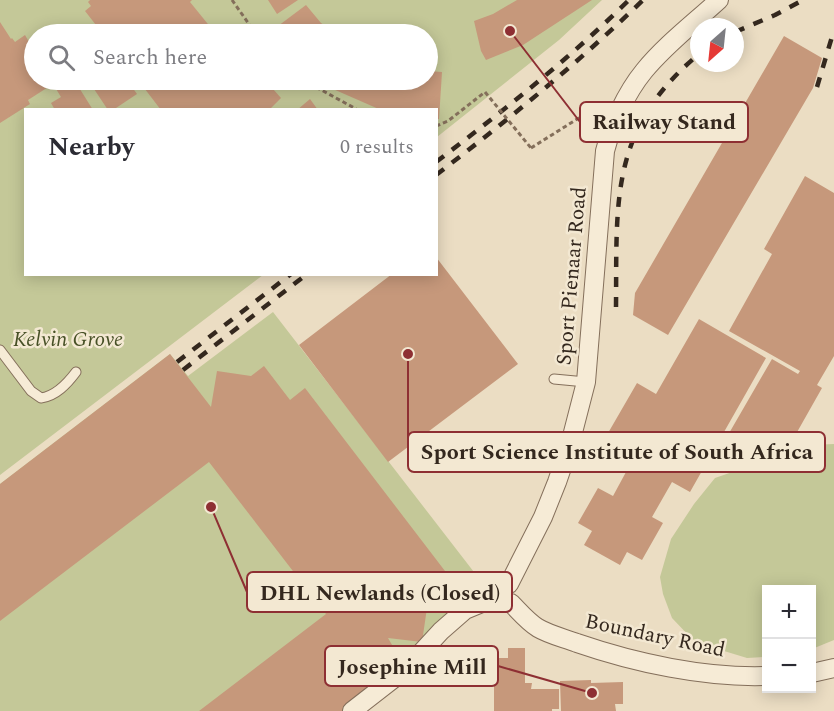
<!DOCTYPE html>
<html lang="en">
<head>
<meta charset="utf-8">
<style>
  body { margin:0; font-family:Spectral,serif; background:#f2f2f3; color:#2b2b33 }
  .controls { position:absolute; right:18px; bottom:18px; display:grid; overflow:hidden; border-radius:0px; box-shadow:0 3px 15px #0003 }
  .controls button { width:54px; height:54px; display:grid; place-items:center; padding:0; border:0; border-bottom:2px solid #e1e1e2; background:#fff; color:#2b2b33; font:30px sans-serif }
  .compass { position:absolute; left:690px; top:18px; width:54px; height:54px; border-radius:50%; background:#fff; box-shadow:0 3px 15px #0003; rotate:207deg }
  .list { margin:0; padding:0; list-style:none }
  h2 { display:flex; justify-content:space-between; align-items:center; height:78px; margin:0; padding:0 24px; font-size:26px }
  h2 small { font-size:20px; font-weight:400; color:#7c7c81 }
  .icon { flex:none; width:33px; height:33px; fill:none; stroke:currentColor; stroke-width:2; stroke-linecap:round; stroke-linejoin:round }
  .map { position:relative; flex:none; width:834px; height:711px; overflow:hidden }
  .search { position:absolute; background:#fff; box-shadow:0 3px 15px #0003; left:24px; top:24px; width:414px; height:66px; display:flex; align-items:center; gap:15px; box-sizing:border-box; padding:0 21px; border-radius:33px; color:#7c7c81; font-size:22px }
  .panel { position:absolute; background:#fff; box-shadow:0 3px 15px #0003; left:24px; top:108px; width:414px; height:168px; border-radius:0px }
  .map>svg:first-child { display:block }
</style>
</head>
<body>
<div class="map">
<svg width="834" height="711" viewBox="0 0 834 711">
  <rect width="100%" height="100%" fill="#ebddc3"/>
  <!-- green -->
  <path fill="#c4c898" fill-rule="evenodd" d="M0,0H602L559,40L437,137L436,110H26V274L263,275L0,475ZM34,34H428V80H34Z
    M273,312L494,598L352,711H0V484L170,354L188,376Z
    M834,444V640L812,649V590H766V657L747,658L711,647L692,639L672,618L663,594L660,577L671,539L694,504L715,478L810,445Z"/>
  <!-- building -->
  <path fill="#c6987b" d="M90,0H192L190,2L216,34H103L85,11L91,6L88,2Z
    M268,0H298L277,14Z
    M517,0H592L523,45L486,60L481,51L474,21L493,14Z
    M306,5L321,23L337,34H272L270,32Z
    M0,22L11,39L12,38L15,42L25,35L29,42L32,40L34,43V80H68L74,89L78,86L93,110H55L51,103L61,97L53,84L28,100L30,104L0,123Z
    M784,36L822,58L813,88L668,335L633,315L635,293Z
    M428,71L442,72L439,119H436V110H381L333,89L320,80H428Z
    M88,80H127L137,94L113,110H108Z
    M138,80H265L281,98L269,110H161Z
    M310,99L318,110H297Z
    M805,176L834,193V356L817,385L822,388L779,464L728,435L772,359L798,374L800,371L729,331L772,254L764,249Z
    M436,257L518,364L388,462L299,345L392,274H436Z
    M699,319L766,358L690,492L672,482L652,517L663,523L642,560L627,552L620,565L584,545L592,531L578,523L598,488L613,496L626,472L613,464L621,450L604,440L637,383L656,394Z
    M170,354L211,407L217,371L251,376L264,366L290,400L305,388L445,571L429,583L440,598L427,608L422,642L388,638L406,669L352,711H199L326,614L209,462L0,621V484Z
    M508,648H525V683H532L531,689H559V709H552V711H494V676H490L489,658H508Z
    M591,680V683L623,682V704H615L616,711H561L560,681Z"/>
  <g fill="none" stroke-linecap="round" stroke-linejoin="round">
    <!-- lane casing -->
    <g stroke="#846f5b" stroke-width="11">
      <path id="lane" d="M0,350L31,391L41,398C56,396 67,384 76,372
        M554,379L586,382"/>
    </g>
    <!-- street casing -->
    <g stroke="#846f5b" stroke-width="20">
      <path id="street" d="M509,584L543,517L557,482L570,444L586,382L605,151C612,124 626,93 644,71C665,45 694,23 719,0
        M511,603C520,612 527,621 538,628C550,635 564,638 577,643C635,663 705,678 766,676
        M812,673L834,668
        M352,711L406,669L441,631L465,610L494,598"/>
    </g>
    <!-- path -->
    <path stroke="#846f5b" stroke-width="3" stroke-dasharray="4.5 3" stroke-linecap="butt" d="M232,0L256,34
      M303,80L358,110
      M436,126L448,121L485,92
      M531,148L582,116L594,126"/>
    <!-- lane -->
    <use href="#lane" stroke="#f6ebd6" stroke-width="9"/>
    <!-- street -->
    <use href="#street" stroke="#f6ebd6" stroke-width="18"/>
    <!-- rail -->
    <path stroke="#34281e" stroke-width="4.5" stroke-dasharray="10 10" stroke-linecap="butt" d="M735,32L775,15L803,0
      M817,87L834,30
      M436,162C503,111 569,59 629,0
      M436,175C508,120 578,63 643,0
      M616,307C617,201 609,129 699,54
      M177,362L291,274
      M183,370L307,274"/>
    <!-- path-bridge -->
    <path stroke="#846f5b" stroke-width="3" stroke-dasharray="4.5 3" stroke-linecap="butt" d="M485,92L531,148"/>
  </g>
  <g text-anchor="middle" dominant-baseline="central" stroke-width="5" stroke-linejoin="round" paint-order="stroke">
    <!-- street labels -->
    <g font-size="21" fill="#34281e" stroke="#f3e8d2">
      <text transform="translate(572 276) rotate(-85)">Sport Pienaar Road</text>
      <text transform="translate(655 636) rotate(12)">Boundary Road</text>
    </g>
    <!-- park labels -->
    <g font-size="21" font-style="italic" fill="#475026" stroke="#f3e8d2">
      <text x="68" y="340">Kelvin Grove</text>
    </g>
  </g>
  <!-- callouts -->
  <path fill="none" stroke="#8e2f33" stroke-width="2" d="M510 31L580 122M408 354L408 452M211 507L247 592M592 693L498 666"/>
  <g fill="#8e2f33" stroke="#f3e8d2" stroke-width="2">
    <circle cx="510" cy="31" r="6"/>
    <circle cx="408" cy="354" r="6"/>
    <circle cx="211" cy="507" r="6"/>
    <circle cx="592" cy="693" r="6"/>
  </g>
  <g fill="#f3e8d2" stroke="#8e2f33" stroke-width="2">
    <rect x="580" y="102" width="168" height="40" rx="6"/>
    <rect x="408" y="432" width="417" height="40" rx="6"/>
    <rect x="247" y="572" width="265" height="40" rx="6"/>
    <rect x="325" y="646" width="173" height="40" rx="6"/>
  </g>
  <g font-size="22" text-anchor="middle" font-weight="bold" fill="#34281e">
    <text x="664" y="129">Railway Stand</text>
    <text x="617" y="459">Sport Science Institute of South Africa</text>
    <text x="380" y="600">DHL Newlands (Closed)</text>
    <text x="412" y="674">Josephine Mill</text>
  </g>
</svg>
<div class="controls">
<button>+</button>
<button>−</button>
</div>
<svg class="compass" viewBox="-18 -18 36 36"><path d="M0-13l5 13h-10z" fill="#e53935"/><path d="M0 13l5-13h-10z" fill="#7c7c81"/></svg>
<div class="search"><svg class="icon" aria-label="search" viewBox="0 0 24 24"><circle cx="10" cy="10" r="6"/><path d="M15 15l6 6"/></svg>Search here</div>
<section class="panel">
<h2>Nearby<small>0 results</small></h2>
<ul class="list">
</ul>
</section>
</div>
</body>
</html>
